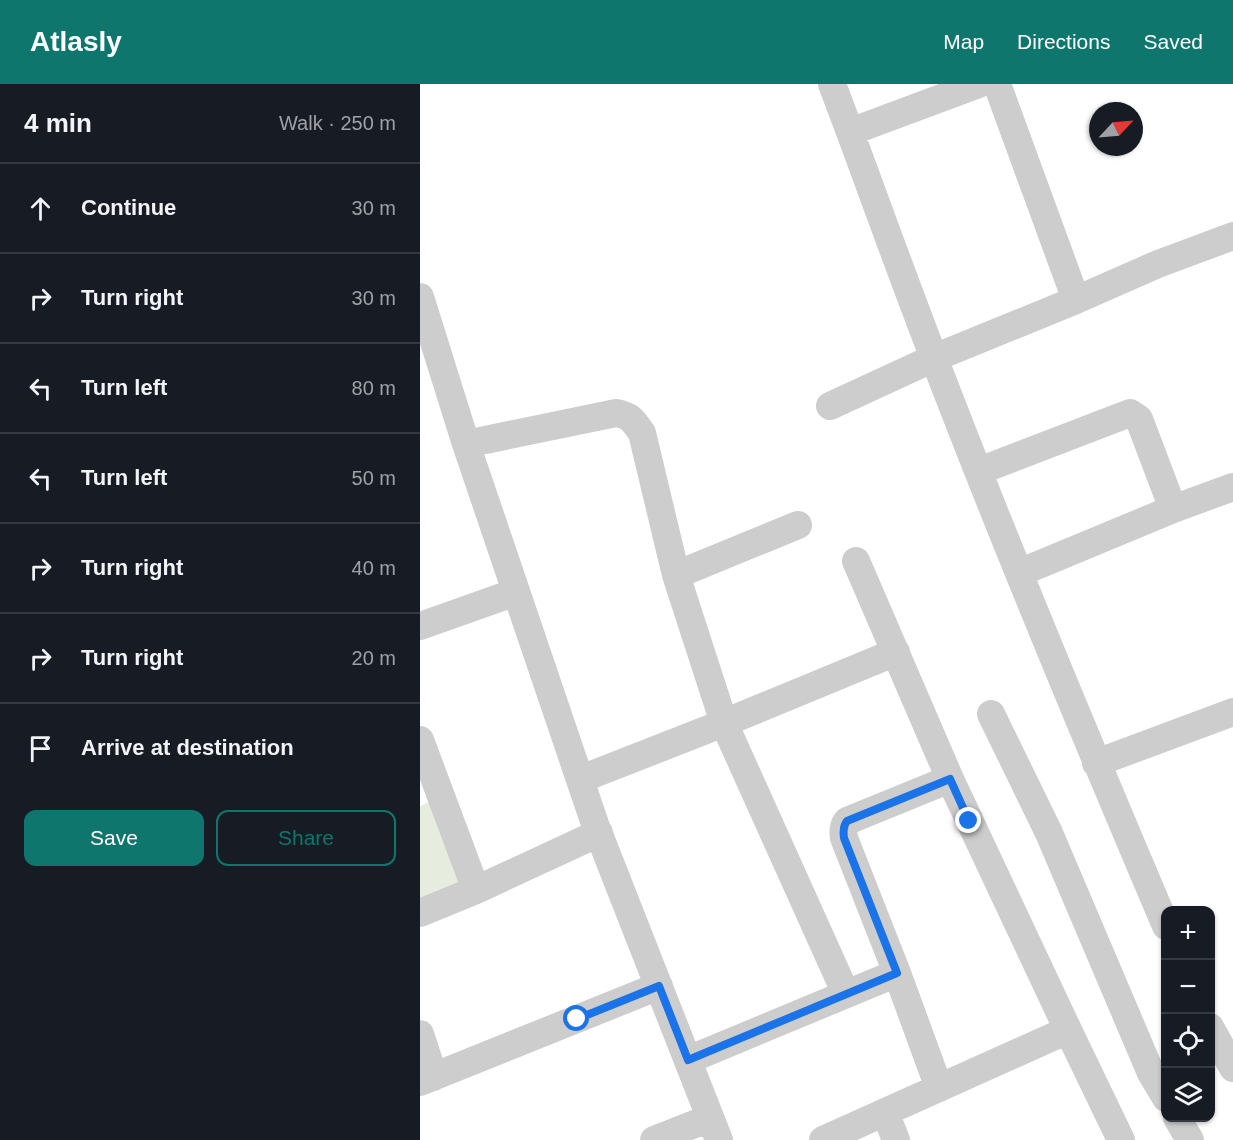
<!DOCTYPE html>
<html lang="en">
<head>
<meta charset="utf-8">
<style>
  body { margin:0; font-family:Arial,sans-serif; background:#242831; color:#f1f3f6 }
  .controls { position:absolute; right:18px; bottom:18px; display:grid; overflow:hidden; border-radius:12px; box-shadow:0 2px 4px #0004 }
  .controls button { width:54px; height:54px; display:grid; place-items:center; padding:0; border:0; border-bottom:2px solid #363941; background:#171b24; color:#f1f3f6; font:30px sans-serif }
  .compass { position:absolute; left:669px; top:18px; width:54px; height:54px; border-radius:50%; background:#171b24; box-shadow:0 2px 4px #0004; rotate:64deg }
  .stop { position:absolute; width:18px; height:18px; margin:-14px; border:4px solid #1a73e8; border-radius:50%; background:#fff }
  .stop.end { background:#1a73e8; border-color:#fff; box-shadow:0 2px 6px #0008 }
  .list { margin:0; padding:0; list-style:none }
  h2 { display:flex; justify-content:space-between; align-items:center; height:78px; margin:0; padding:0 24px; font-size:26px }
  h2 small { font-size:20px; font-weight:400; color:#9ea1a6 }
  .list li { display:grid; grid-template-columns:39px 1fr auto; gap:18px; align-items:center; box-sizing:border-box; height:90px; padding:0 24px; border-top:2px solid #363941 }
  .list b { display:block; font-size:22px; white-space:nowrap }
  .list em { font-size:20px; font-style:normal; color:#9ea1a6 }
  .actions { display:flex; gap:12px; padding:18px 24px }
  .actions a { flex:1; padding:14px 0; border:2px solid #0f766e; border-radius:12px; text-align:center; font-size:21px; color:#0f766e }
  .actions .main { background:#0f766e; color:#fff }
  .icon { flex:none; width:33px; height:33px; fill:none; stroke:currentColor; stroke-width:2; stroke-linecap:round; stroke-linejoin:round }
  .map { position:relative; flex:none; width:813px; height:1056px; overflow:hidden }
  header { display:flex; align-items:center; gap:36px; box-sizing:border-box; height:84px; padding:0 30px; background:#0f766e; color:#fff }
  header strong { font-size:28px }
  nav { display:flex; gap:33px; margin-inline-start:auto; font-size:21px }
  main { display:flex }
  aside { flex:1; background:#171b24 }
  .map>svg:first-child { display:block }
</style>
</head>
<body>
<header>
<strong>Atlasly</strong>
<nav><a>Map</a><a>Directions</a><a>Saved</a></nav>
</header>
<main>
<aside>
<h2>4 min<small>Walk · 250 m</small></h2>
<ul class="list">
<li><svg class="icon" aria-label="ahead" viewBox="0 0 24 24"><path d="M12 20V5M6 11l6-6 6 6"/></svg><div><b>Continue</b></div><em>30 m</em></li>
<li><svg class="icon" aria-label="right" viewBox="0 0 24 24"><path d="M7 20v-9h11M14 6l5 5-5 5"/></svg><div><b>Turn right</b></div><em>30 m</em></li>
<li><svg class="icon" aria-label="left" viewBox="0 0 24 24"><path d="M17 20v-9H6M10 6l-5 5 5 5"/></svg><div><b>Turn left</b></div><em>80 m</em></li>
<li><svg class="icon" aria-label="left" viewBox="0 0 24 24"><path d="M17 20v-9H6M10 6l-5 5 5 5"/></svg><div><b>Turn left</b></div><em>50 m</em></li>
<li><svg class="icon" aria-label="right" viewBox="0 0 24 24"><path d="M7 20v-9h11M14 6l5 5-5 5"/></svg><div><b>Turn right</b></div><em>40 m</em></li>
<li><svg class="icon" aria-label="right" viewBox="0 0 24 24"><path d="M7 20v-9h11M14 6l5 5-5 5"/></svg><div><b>Turn right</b></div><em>20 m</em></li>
<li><svg class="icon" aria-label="arrive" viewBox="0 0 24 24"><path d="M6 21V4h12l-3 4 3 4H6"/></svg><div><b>Arrive at destination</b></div></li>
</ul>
<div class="actions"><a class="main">Save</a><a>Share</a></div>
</aside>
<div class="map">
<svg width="813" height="1056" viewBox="0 0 813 1056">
  <rect width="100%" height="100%" fill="#fff"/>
  <!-- green -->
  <path fill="#e6edde" d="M18,715L50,804L0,824V722Z"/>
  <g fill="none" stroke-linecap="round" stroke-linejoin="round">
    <!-- minor -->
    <path stroke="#cdcdcd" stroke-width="28" d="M412,0L430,48L559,0
      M577,0L656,216
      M430,48C458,124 485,199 514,274C587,465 666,654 746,842
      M0,213L46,360L175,740L299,1056
      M410,322L514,274L656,216L738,180L813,152
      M46,360L196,329C212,332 213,337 222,349L256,491L304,639L426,910
      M559,387L710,329L719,335L753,425
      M436,477L530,695L648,946L701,1056
      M599,489L753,425L813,403
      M256,491L378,441
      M0,542L96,508
      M571,630L629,749L731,989L746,1014
      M0,656L56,806
      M676,679L813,628
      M161,695L304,639L476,568
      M0,829L56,806L179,749
      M790,943L813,984
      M0,950L14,993
      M268,976L477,889
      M0,998L239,902
      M519,1004L477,889L424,754C423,748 423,742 427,737L530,695
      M465,1028L476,1056
      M757,1034L770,1056
      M234,1056L290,1034
      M403,1056L648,946"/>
  </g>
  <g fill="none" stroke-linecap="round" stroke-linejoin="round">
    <!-- route -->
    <path stroke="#1a73e8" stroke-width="8" d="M157,935L239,902L268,976L477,889L424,754C423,747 423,742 427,737L530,695L549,737"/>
  </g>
</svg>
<div class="controls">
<button>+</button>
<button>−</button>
<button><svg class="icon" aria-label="locate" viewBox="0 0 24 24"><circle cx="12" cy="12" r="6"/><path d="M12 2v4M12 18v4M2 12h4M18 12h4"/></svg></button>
<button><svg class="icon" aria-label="layers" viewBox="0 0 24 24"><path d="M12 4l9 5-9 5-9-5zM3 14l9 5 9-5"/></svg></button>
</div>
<svg class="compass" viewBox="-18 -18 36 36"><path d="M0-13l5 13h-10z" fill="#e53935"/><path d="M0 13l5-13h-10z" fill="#9ea1a6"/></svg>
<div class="stop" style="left:157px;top:935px"></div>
<div class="stop end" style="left:549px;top:737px"></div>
</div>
</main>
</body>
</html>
